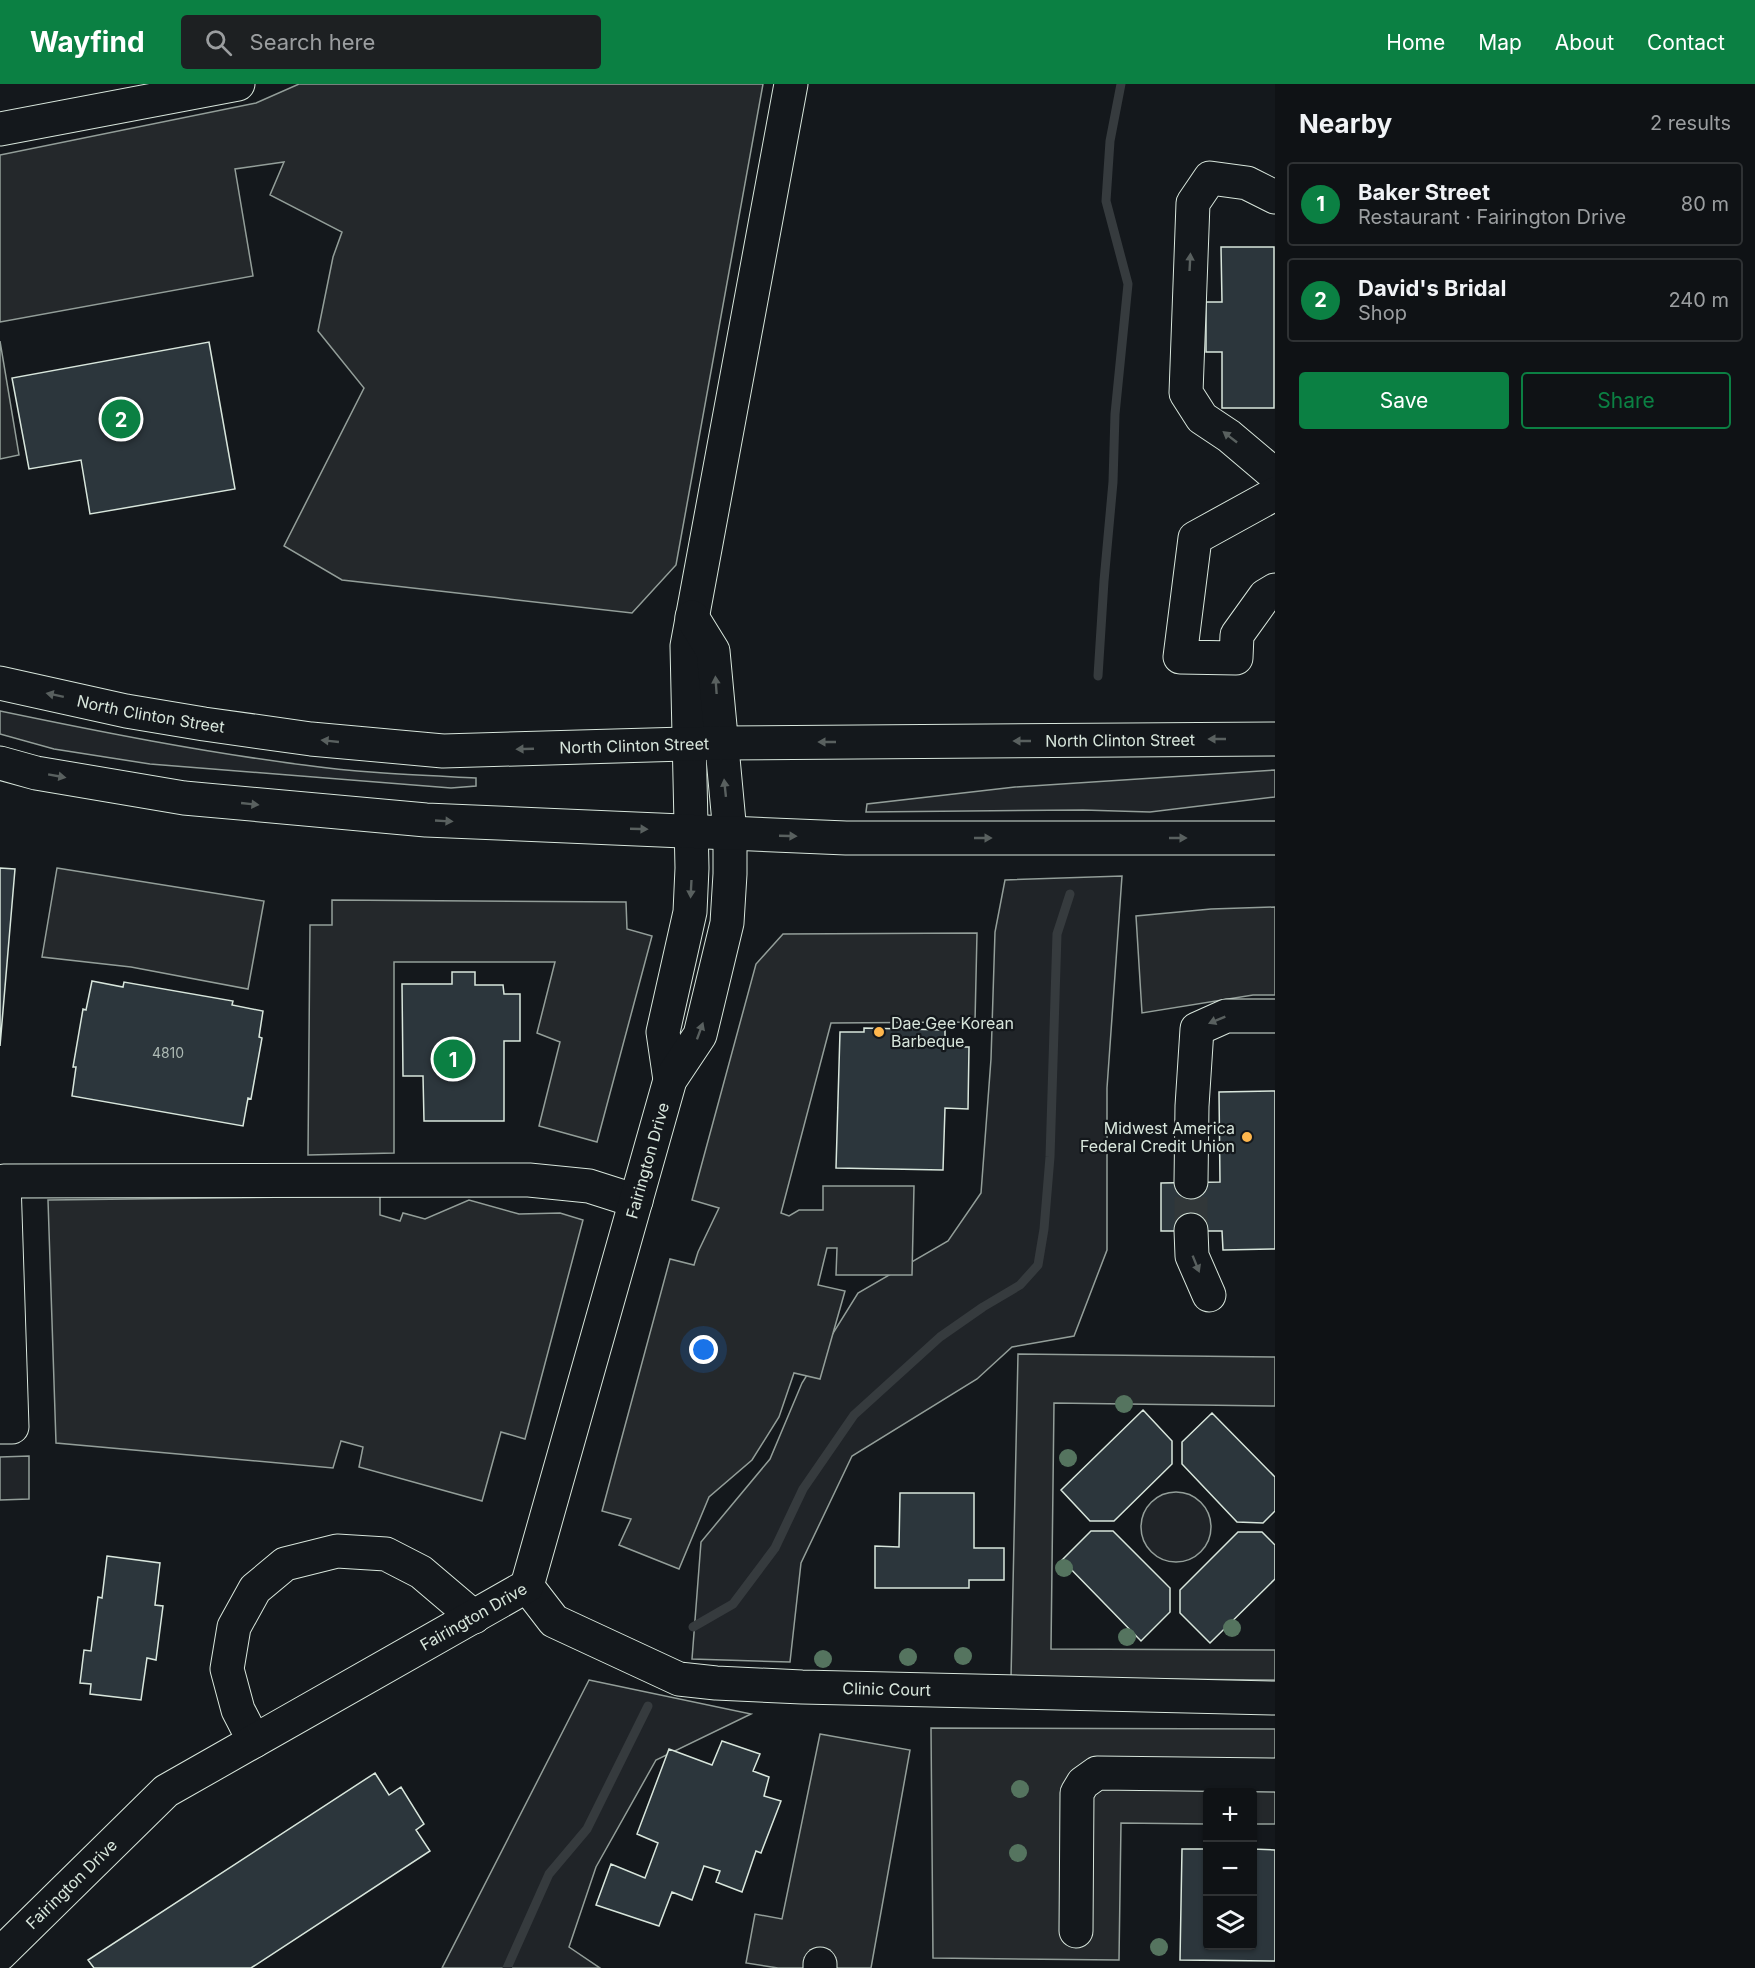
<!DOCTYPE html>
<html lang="en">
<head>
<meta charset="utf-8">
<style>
  body { margin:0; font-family:Inter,sans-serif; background:#1d2022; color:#f1f3f6 }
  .controls { position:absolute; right:18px; bottom:18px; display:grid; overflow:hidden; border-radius:6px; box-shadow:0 2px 4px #0004 }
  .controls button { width:54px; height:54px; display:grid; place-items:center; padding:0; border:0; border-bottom:2px solid #2f3234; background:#0f1215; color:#f1f3f6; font:30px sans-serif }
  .you { position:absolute; left:704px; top:1266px; width:21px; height:21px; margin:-15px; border:4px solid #fff; border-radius:50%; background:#1a73e8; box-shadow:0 0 0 9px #1a73e833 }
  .badge { display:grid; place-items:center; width:39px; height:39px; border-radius:50%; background:#0b8043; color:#fff; font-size:20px; font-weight:700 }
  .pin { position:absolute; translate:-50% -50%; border:3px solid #fff; box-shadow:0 2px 6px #0006 }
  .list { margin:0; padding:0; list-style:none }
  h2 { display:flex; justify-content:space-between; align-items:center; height:78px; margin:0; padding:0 24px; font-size:26px }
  h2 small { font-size:20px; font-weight:400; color:#9b9ea0 }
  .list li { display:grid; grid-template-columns:39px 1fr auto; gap:18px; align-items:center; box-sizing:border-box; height:84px; margin:0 12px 12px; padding:0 12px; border:2px solid #2f3234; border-radius:6px }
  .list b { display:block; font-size:22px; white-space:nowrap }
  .list p { margin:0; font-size:20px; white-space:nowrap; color:#9b9ea0 }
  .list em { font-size:20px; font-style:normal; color:#9b9ea0 }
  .actions { display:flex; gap:12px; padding:18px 24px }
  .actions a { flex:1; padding:14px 0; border:2px solid #0b8043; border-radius:6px; text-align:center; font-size:21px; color:#0b8043 }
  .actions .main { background:#0b8043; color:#fff }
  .icon { flex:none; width:33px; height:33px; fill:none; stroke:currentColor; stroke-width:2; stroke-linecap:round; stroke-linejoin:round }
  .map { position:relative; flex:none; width:1275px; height:1884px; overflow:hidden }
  header { display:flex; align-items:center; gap:36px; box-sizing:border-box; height:84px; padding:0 30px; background:#0b8043; color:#fff }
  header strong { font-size:28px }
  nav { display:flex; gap:33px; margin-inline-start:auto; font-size:21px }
  .search { width:420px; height:54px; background:#1d2022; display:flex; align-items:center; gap:15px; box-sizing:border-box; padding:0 21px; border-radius:6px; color:#9b9ea0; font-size:22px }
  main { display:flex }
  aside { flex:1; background:#0f1215 }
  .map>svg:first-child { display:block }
</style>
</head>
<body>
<header>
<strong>Wayfind</strong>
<div class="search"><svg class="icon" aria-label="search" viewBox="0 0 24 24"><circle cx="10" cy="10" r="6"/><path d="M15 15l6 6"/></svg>Search here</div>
<nav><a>Home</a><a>Map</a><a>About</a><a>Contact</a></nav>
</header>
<main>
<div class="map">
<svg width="1275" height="1884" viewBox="0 0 1275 1884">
  <rect width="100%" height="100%" fill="#14181c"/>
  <!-- green -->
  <path fill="#202428" stroke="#939e99" stroke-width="1.5" d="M0,627C101,648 202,668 304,681C361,689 419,691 476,694V702L451,704L150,680L54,665L0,650Z
    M1275,686V713L1150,728L1083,726L866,728L867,720L1015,703Z
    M1122,792L1107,1004V1166L1074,1252L1012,1263L977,1295L852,1372L801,1479L790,1578L692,1575L701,1458L770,1375L802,1299L858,1209L948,1157L981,1109L991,975L995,848L1005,796Z
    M29,1372V1415L0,1416V1373Z
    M1141 1443a35 35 0 1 1 70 0a35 35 0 1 1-70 0Z
    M589,1596L751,1630L656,1676L596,1783L569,1863L600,1884H442Z"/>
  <!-- parking -->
  <path fill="#24282b" stroke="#939e99" stroke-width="1.5" d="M299,0H763L676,481L632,529L342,496L284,462L364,304L318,247L333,173L342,148L270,111L284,78L235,85L253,192L0,238V71L256,19Z
    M0,257L19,371L0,375Z
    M57,784L264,817L248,905L131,883L42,873Z
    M332,816L626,818L627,845L652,852L597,1058L539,1042L560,958L537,949L555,878H394V1069L308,1071L310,841H332Z
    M1275,823V911H1253L1142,929L1136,832L1211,825Z
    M977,849L975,938L831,939L781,1129L789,1132L799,1126H823V1102H914L912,1191H836L837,1164H827L818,1201L845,1207L820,1295L794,1289L779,1333L752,1376L709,1413L679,1485L619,1461L631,1435L602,1427L670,1175L694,1181L698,1168L719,1124L692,1116L756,880L783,850Z
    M380,1112V1131L400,1137L403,1129L425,1135L469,1116L519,1130L560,1129L583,1136L525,1355L501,1348L482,1417L359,1383L363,1363L341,1357L333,1384L56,1359L48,1116Z
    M1018,1270L1275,1273V1322L1054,1319L1051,1565L1275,1566V1596L1011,1594Z
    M931,1644L1275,1645V1740H1253L1252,1708H1208L1207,1740L1121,1739L1119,1876L933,1874Z
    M820,1650L910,1666L871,1884H778L746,1879L755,1830L782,1835Z"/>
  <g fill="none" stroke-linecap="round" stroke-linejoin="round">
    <!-- stream -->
    <path stroke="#363b3e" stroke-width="9" d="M1098,592L1104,497L1113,398L1115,330L1128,200L1106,117L1110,57L1121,0
      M693,1543L733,1520L775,1464L803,1405L854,1331L940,1253L983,1223L1020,1201L1038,1181L1044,1145L1050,1073L1057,850L1070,810
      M507,1884L549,1790L587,1745L648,1622"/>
  </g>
  <!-- building -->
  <path fill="#2c363c" stroke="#d8e6dc" stroke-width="1.5" d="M1221,163H1274V324H1222V268H1206V218H1222Z
    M209,258L235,405L90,430L81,376L29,385L12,294Z
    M0,784L15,785L0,962Z
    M452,888H475V901H503L504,910H520V957H504V1037H424L423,992H403L402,900H452Z
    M92,897L123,903L124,898L233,917L232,921L263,927L259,953L262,954L251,1015L248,1014L243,1042L72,1012L76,983H73L83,925L86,926Z
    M864,944L945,946V963H969L968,1025L945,1024L943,1086L836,1084L840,948H864Z
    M1275,1007V1165L1223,1166L1222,1147H1161V1099L1220,1098L1219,1008Z
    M1143,1326L1172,1357V1380L1114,1437H1090L1061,1406Z
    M1212,1329L1275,1393V1427L1263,1439L1237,1438L1182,1380V1358Z
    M900,1409H974V1464H1004V1496H969V1504H875V1462L899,1463Z
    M1091,1447H1113L1170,1504V1528L1141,1557L1062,1476Z
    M1238,1448H1262L1275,1461V1495L1210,1559L1180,1529V1506Z
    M107,1472L160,1479L155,1521L163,1522L156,1576L147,1574L141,1616L90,1610L91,1600L80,1599L84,1566L91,1567L98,1513L102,1514Z
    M722,1657L760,1670L753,1687L769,1693L764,1712L781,1717L761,1769L756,1767L742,1808L716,1798L720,1787L704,1782L692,1816L672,1808L659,1842L596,1821L611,1780L645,1794L658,1759L637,1750L669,1665L712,1681Z
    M375,1689L389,1711L401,1703L424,1740L416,1746L430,1767L251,1884H94L88,1876Z
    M1182,1765H1208V1862H1252V1765L1275,1766V1877L1180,1876Z"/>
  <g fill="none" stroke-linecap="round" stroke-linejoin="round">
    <!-- minor-tunnel -->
    <path stroke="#313739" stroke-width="33" stroke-dasharray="33 16" stroke-linecap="butt" d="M1191,1146V1098"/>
    <!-- minor casing -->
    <g stroke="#d8e6dc" stroke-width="35">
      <g id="minor">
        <path d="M0,45L238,0"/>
        <path d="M1275,113L1247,99L1210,94L1193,119L1186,309L1202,334L1229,352L1275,391"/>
        <path d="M1275,410L1195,454L1180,573L1236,574L1237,551L1265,512L1275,506"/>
        <path d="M670,996L663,948L690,828L692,784L687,562L791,0"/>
        <path d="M1191,1098L1192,1022L1197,945L1226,932H1275"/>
        <path d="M1191,1146L1192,1172L1209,1211"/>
        <path d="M0,1343H12L4,1097L529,1096L589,1102L636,1117"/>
        <path id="s1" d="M527,1502L554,1537L679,1595L716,1599L802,1603L1275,1614"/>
        <path d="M254,1657L238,1626L227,1585L234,1543L255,1505L285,1480L337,1467L386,1470L421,1488L474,1533"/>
        <path d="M1076,1847L1077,1709L1083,1699L1097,1689L1275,1691"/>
        <path id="s2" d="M0,1870L166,1707L527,1502L670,996L700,951L727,839L730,790V749L713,567L692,533"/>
        <path d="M820,1884V1880"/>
      </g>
    </g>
    <!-- major casing -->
    <g stroke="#d8e6dc" stroke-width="35">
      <g id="major">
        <path id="s3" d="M0,599L126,627L204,640L311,655L443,667L720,659L1275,655"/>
        <path d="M0,679L36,689L184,714L426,736L846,754H1275"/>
      </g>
    </g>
    <!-- minor -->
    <use href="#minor" stroke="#14181c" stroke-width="33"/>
    <!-- major -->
    <use href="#major" stroke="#14181c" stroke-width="33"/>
  </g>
  <!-- trees -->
  <g fill="#55745f">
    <circle cx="1124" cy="1320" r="9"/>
    <circle cx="1068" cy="1374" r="9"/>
    <circle cx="1064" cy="1484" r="9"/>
    <circle cx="1232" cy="1544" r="9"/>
    <circle cx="1127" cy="1553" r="9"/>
    <circle cx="963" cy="1572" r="9"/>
    <circle cx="908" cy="1573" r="9"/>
    <circle cx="823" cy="1575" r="9"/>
    <circle cx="1020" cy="1705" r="9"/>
    <circle cx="1018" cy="1769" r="9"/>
    <circle cx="1159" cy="1863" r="9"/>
  </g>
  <!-- one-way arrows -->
  <defs><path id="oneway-solid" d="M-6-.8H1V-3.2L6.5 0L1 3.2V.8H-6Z" transform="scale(1.5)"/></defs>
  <g fill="#59605f">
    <use href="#oneway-solid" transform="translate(1190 178) rotate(-87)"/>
    <use href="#oneway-solid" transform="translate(1230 353) rotate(-142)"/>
    <use href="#oneway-solid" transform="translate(716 601) rotate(-94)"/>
    <use href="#oneway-solid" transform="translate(55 611) rotate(-168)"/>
    <use href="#oneway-solid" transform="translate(1217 655) rotate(180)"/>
    <use href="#oneway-solid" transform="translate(330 657) rotate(-174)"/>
    <use href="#oneway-solid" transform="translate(1022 657) rotate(180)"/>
    <use href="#oneway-solid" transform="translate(827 658) rotate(180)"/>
    <use href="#oneway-solid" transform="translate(525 665) rotate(178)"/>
    <use href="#oneway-solid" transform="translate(57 692) rotate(10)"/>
    <use href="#oneway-solid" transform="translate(725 704) rotate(-96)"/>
    <use href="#oneway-solid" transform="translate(250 720) rotate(6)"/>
    <use href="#oneway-solid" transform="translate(444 737) rotate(3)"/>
    <use href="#oneway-solid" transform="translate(639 745) rotate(2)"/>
    <use href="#oneway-solid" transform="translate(788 752) rotate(2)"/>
    <use href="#oneway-solid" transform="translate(983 754)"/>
    <use href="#oneway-solid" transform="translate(1178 754)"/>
    <use href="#oneway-solid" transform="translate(691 805) rotate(93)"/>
    <use href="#oneway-solid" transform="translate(1217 936) rotate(158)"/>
    <use href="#oneway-solid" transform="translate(700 947) rotate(-70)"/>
    <use href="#oneway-solid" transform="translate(1196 1180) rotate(68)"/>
  </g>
  <!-- markers -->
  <g fill="#ffb74d" stroke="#14181c" stroke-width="2">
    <circle cx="879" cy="948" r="6"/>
    <circle cx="1247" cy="1053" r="6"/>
  </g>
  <g text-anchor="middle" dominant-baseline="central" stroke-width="4.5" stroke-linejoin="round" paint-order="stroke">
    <!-- number labels -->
    <g font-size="14" fill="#adbab4">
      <text x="168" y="968">4810</text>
    </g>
    <!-- street labels -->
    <g font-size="16" fill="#d8e6dc" stroke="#14181c">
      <text stroke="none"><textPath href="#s3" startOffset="154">North Clinton Street</textPath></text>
      <text stroke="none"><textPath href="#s3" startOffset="1126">North Clinton Street</textPath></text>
      <text stroke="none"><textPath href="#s3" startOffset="640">North Clinton Street</textPath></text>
      <text stroke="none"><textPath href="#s2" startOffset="1090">Fairington Drive</textPath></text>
      <text stroke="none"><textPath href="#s2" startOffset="586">Fairington Drive</textPath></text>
      <text stroke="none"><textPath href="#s1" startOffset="390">Clinic Court</textPath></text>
      <text stroke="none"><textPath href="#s2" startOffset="100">Fairington Drive</textPath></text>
    </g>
    <!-- poi labels -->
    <g font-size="16" fill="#d8e6dc" stroke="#14181c" text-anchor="start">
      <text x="891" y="939">Dae Gee Korean<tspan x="891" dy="18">Barbeque</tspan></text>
      <text x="1235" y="1044" text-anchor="end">Midwest America<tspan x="1235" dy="18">Federal Credit Union</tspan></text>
    </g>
  </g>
</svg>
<div class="controls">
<button>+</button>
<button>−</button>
<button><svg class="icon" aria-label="layers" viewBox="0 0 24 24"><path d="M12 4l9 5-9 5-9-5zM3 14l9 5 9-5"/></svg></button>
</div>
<div class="you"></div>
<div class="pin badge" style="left:453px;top:975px">1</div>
<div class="pin badge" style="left:121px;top:335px">2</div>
</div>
<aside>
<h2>Nearby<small>2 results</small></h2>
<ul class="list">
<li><span class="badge">1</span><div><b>Baker Street</b><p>Restaurant · Fairington Drive</p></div><em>80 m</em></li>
<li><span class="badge">2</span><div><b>David's Bridal</b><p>Shop</p></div><em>240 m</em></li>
</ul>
<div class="actions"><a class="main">Save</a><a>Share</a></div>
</aside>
</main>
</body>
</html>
